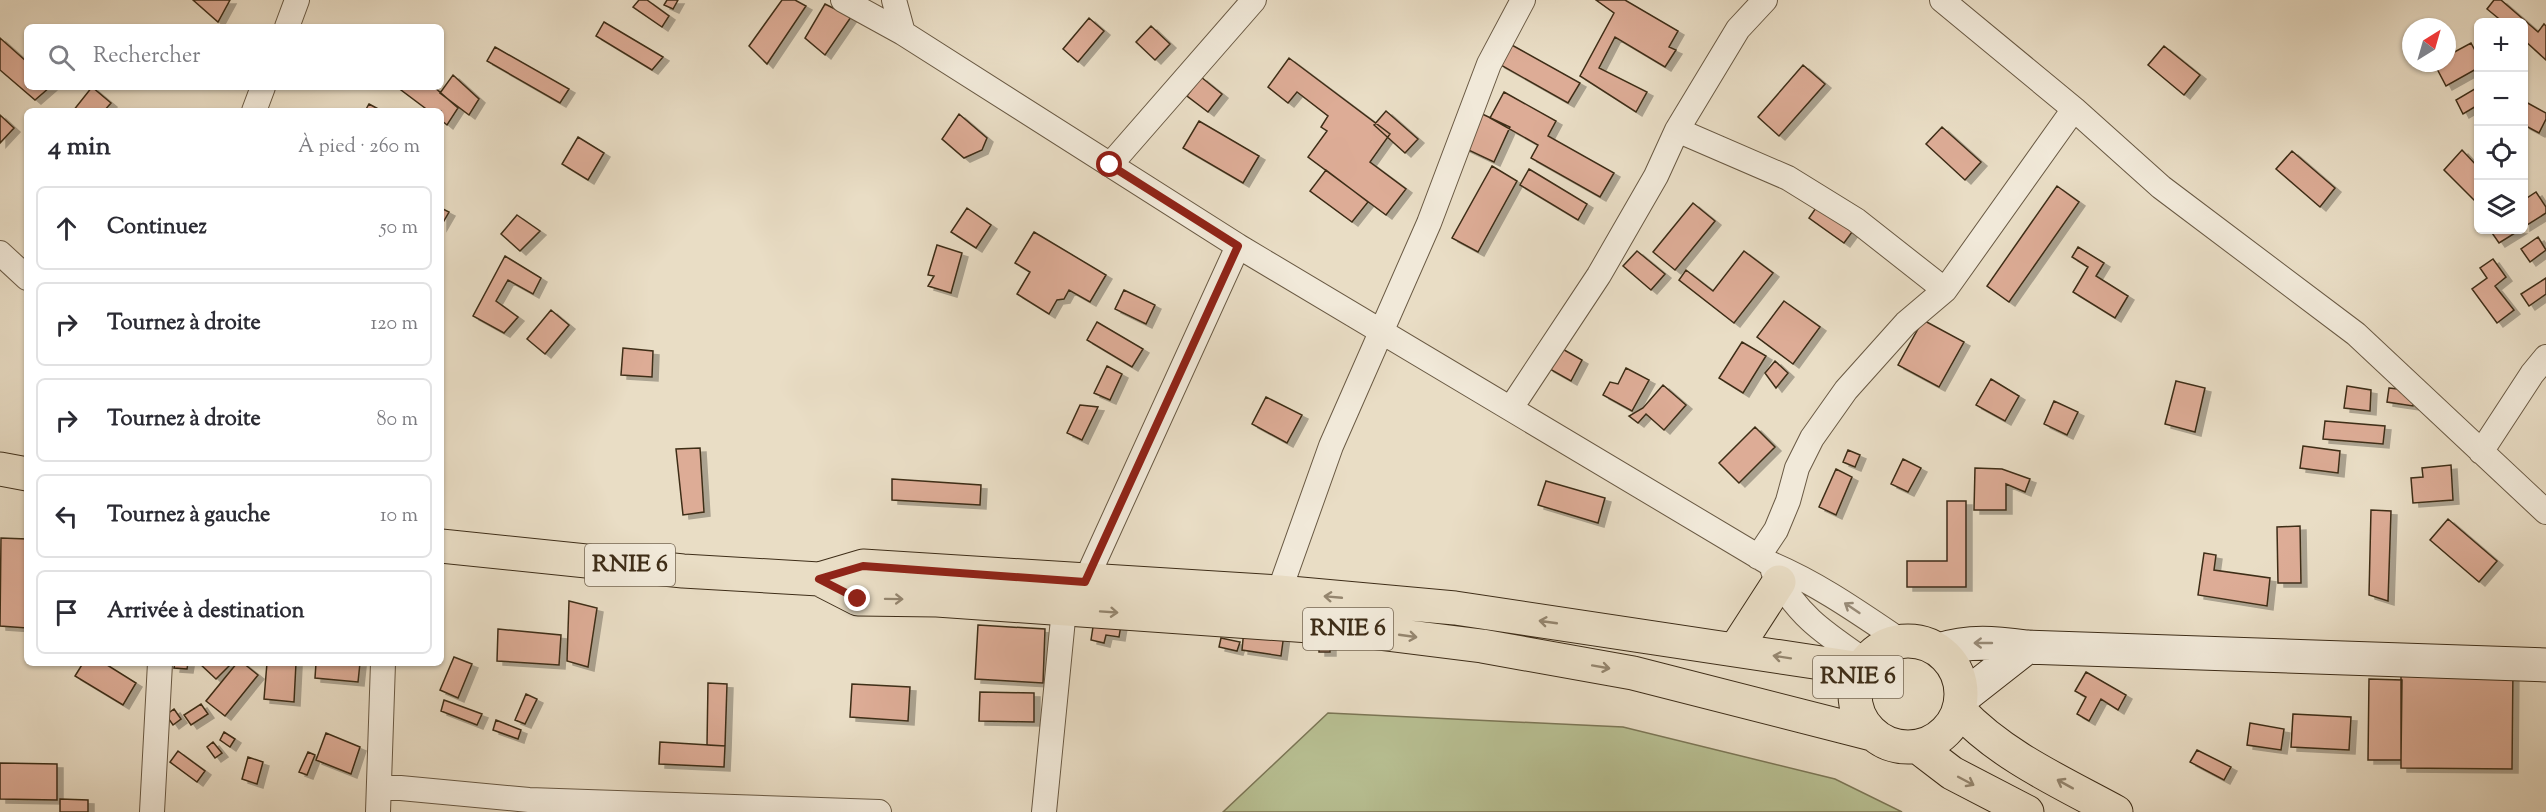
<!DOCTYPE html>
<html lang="fr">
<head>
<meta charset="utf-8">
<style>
  body { margin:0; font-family:"Sorts Mill Goudy",serif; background:#f7f7f7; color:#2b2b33 }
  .controls { position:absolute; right:18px; top:18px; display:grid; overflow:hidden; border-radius:9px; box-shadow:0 2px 4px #0004 }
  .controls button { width:54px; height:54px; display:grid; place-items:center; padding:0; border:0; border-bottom:2px solid #e1e1e2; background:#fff; color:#2b2b33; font:30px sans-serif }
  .compass { position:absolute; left:2402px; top:18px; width:54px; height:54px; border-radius:50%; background:#fff; box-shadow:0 2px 4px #0004; rotate:37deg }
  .stop { position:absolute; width:18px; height:18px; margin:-14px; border:4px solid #8f2418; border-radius:50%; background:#fff }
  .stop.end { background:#8f2418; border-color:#fff; box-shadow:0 2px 6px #0008 }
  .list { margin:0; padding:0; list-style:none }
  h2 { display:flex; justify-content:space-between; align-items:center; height:78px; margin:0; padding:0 24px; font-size:26px }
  h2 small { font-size:20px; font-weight:400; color:#7c7c81 }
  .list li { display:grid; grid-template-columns:39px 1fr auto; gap:18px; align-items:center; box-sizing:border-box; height:84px; margin:0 12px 12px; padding:0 12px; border:2px solid #e1e1e2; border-radius:9px }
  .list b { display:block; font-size:22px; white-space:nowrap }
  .list em { font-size:20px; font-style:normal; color:#7c7c81 }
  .icon { flex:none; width:33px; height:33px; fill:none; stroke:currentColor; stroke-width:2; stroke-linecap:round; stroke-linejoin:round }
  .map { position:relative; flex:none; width:2546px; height:812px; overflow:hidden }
  .search { position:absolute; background:#fff; box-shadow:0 2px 4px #0004; left:24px; top:24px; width:420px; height:66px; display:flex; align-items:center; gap:15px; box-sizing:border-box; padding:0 21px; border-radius:9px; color:#7c7c81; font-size:22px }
  .panel { position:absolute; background:#fff; box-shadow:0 2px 4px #0004; left:24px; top:108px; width:420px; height:558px; border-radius:9px }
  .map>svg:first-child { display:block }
</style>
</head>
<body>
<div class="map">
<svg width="2546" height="812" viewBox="0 0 2546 812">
  <defs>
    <filter id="shadow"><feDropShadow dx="6" dy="4" stdDeviation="0" flood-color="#0004"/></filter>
  </defs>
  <rect width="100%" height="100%" fill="#e9ddc5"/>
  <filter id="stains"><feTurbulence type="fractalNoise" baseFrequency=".00333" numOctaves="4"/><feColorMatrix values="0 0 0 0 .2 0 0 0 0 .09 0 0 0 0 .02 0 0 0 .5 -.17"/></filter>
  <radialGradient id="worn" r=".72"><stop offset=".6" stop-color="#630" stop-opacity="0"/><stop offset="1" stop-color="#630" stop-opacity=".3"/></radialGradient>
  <!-- green -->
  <path fill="#b8c093" stroke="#7b7656" stroke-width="1.5" d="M1328,713L1623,727L1835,779L1902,812H1223Z"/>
  <!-- building -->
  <path fill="#ddac96" stroke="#3e2d18" stroke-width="1.5" filter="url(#shadow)" d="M193,0H230L218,22Z
    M639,0H647L669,16L662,27L633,7Z
    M667,0H678L673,9L664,5Z
    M782,0H795L806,6L767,64L749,46Z
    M1596,0H1625L1678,31L1669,47L1676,50L1665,67L1615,37L1599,68L1647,92L1636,112L1580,76L1614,13Z
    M2494,0H2501L2538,32L2544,24L2546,26V60L2524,40V22H2503L2487,9Z
    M825,4L851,17L825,55L805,38Z
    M1089,18L1104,31L1078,62L1063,49Z
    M604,22L663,57L652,70L596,36Z
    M1151,26L1170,44L1155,60L1136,42Z
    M0,38L27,62V87H50L35,100L0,70Z
    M2471,43L2478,56V68L2446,86L2434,63H2447V56Z
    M1510,44L1580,83L1568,103L1499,64Z
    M2164,46L2200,75L2184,95L2148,65Z
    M495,47L569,89L560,103L487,61Z
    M1289,58L1390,134L1370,162L1406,189L1386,215L1308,157L1327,131L1321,127L1328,116L1297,92L1288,103L1268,87Z
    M1803,65L1825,84L1779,136L1758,117Z
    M453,75L479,99L469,115L440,93Z
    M1201,77L1222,94L1208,112L1187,96Z
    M92,87L111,103L104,111H73Z
    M397,87H434L458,108L447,125L441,120V111H429Z
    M2478,87V105L2463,114L2456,100Z
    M1504,92L1556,121L1548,136L1614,173L1600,197L1531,158L1538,145L1490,118Z
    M2524,101L2546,113V119L2539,133L2524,125Z
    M369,104L382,111H365Z
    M1386,111L1418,139L1405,153L1374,125Z
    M1478,112L1510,127L1494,162L1462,147Z
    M959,114L987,138L982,150L964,158L942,139Z
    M0,115L14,128L0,143Z
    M1199,121L1259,156L1243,183L1183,148Z
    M1942,127L1981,162L1965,180L1926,144Z
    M578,137L604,153L588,180L562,164Z
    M2462,150L2478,167V204L2444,170Z
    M2292,151L2335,188L2320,207L2276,169Z
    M1492,166L1517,181L1478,252L1452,238Z
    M1529,169L1587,204L1578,220L1520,185Z
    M1326,170L1368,202L1352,222L1310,191Z
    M2057,186L2079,202L2009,302L1987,286Z
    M2536,192L2546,207V213L2524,227V200Z
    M1820,202L1855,228L1844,243L1809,218Z
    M1693,203L1715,221L1675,270L1653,252Z
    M441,208L449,212L441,226Z
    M967,208L991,225L976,248L951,232Z
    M517,215L540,231L520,251L501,234Z
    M2490,230H2520L2499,243Z
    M1034,232L1106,275L1090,302L1069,290L1064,299L1057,300L1049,314L1017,294L1030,272L1015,263Z
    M2538,237L2546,250L2530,262L2521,249Z
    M937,245L962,253L951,293L928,286L934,276L928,275Z
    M2078,247L2104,263L2096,276L2128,296L2115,318L2073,292L2088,267L2072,257Z
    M1637,251L1665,274L1651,290L1623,266Z
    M1744,251L1773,273L1734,323L1679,280L1686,270L1713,291Z
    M505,256L541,278L533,294L508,280L496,301L518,317L504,333L473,316Z
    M2493,259L2506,277L2495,286L2514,310L2497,323L2472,289L2487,278L2480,268Z
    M2546,278V294L2529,306L2521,294Z
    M1124,290L1155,305L1146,324L1115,309Z
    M1784,301L1820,327L1793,364L1757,337Z
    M551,310L569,325L545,354L527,339Z
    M1923,320L1964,342L1939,387L1898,365Z
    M1097,322L1143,349L1132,367L1087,340Z
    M1742,342L1766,356L1743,393L1719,378Z
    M1559,347L1582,360L1571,381L1548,368Z
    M623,348L653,351L652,377L621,375Z
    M1775,361L1788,373L1776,388L1765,373Z
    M1107,366L1122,374L1110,400L1094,393Z
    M1626,368L1649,380L1632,411L1603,395L1610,382L1618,384Z
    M1991,379L2019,396L2005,421L1976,405Z
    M2176,381L2205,388L2195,432L2165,424Z
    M1663,385L1686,405L1664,430L1646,414L1638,423L1629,416L1643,408Z
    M2347,386L2371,390L2370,411L2344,408Z
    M2389,388L2415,391L2413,406L2387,402Z
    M1266,397L1302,415L1287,443L1252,424Z
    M2054,401L2078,412L2067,435L2044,424Z
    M1080,405L1098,407L1082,440L1067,433Z
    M2325,421L2385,426L2383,444L2323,439Z
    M1755,427L1775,447L1739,483L1719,463Z
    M2303,446L2340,451L2338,473L2300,468Z
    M700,448L704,512L683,515L676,449Z
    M1848,450L1860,455L1855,467L1843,462Z
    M1903,459L1921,468L1908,492L1891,484Z
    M2451,465L2453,500L2413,503L2411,478L2423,477L2422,468Z
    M1975,468L2002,469L2030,479L2025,492L2006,484V510H1974Z
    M1836,469L1852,477L1836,515L1819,507Z
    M892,479L981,485L980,505L892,500Z
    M1546,481L1605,498L1598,523L1538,505Z
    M1947,501H1966V587H1907V561H1947Z
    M2371,510L2391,511L2388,601L2369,595Z
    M2448,519L2497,561L2479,582L2430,540Z
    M2300,526L2301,583H2278L2277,527Z
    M1,538L27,539V628L0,626Z
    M2204,553L2216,555L2214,570L2270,578L2267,606L2198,595Z
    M569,601L597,608L588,667L567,661Z
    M1095,614L1121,625L1119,637L1106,635L1104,643L1091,640Z
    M978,625L1045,629L1043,683L975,679Z
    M498,629L561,635L559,665L497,661Z
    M1244,629L1284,634L1281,656L1242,650Z
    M1319,633L1330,634V652H1319Z
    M1221,638L1240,642L1237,651L1219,647Z
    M454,657L472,664L458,698L440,690Z
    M83,663H104L136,683L123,705L75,676Z
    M175,663H188L187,669L174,668Z
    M199,663H232L216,679Z
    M237,663H243L258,675L225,716L206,701Z
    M267,663H296L294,702L264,699Z
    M316,663H360L358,682L315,678Z
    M2401,666L2513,667L2512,769L2401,768Z
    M2086,672L2126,695L2118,710L2101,699L2089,721L2077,714L2086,697L2075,691Z
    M2369,679L2402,680L2401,760H2368Z
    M708,683L727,684L725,746L707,745Z
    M852,684L910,687L908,721L850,717Z
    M980,692L1034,693V722L979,721Z
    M526,694L537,699L525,724L515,720Z
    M444,700L482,714L477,725L441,711Z
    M201,704L208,714L191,725L184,715Z
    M174,709L181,719L173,725L166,715Z
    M2293,714L2351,717L2349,750L2291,747Z
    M496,720L521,730L518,739L493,730Z
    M2250,723L2284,729L2281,750L2247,745Z
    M224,732L235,739L230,747L220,740Z
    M326,733L360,747L351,774L316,760Z
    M213,742L222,753L215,758L207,747Z
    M660,742L725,746L724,767L659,764Z
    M2197,750L2231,767L2224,780L2190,762Z
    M178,751L205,771L197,782L170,762Z
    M308,752L315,755L307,775L299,772Z
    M248,757L263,762L257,784L242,779Z
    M0,763L57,764V800L0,799Z
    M60,799L88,800V812H60Z"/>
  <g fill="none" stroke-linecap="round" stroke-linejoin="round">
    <!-- street casing -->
    <g stroke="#695943" stroke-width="26">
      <path id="street" d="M843,0L903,33
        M894,0L903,33L1238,246L1769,563C1817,583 1858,612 1901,641
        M1942,0L2074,109L2161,187L2356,334L2546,512
        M287,27L297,0
        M254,111L263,87
        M1677,130L1788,178L1856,220L1945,290
        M1110,165L1254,0
        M0,253L27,278
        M1511,408L1599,275L1656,176L1677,130L1738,29L1765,0
        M2481,452L2532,374L2546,357
        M1758,557L1776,530L1788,501L1797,468L1812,438L1846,390L1906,323L1945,290L2074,109
        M1773,571C1799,617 1823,632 1865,661
        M1085,582L1238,246
        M1279,592L1331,446L1429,223L1489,64L1523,0
        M379,786L529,800L879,812
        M152,812L160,663
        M378,812L383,663
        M1044,812L1064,609"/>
    </g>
    <!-- secondary casing -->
    <g stroke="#3e2d18" stroke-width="35">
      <path id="secondary" d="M1939,650C1969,640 1996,643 2027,647L2546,665
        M1962,698L2027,647"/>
    </g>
    <!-- primary casing -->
    <g stroke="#3e2d18" stroke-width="35">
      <path id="primary" d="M0,469L27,474
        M441,546L683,571L819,579L863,566L1279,592L1455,608L1861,669
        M819,579L858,599L937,600L1338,628L1482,646L1633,673L1872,734
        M1855 694a53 53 0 1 1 106 0a53 53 0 1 1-106 0Z
        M1735,650L1779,582
        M1960,711C2002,756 2063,783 2116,812
        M1918,747L1952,773L2027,812"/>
    </g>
    <!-- street -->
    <use href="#street" stroke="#f1e9d9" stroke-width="24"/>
    <!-- secondary -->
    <use href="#secondary" stroke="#f1e9d9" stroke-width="33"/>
    <!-- primary -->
    <use href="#primary" stroke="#e9ddc5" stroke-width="33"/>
  </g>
  <!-- one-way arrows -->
  <defs><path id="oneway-shaft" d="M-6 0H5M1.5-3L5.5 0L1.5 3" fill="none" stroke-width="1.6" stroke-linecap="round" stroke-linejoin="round" transform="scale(1.5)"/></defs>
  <g stroke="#94856e">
    <use href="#oneway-shaft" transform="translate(1333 597) rotate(-175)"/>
    <use href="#oneway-shaft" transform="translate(894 599) rotate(1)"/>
    <use href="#oneway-shaft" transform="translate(1109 612) rotate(4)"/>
    <use href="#oneway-shaft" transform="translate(1548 622) rotate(-172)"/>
    <use href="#oneway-shaft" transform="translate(1408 636) rotate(8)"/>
    <use href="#oneway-shaft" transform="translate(1782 657) rotate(-171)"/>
    <use href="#oneway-shaft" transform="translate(1601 667) rotate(10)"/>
    <use href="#oneway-shaft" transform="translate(1966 781) rotate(28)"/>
    <use href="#oneway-shaft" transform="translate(2065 784) rotate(-151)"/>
  </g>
  <g stroke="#988b78">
    <use href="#oneway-shaft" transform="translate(1852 608) rotate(-146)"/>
    <use href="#oneway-shaft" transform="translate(1983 643) rotate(180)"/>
  </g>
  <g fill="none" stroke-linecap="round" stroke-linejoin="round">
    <!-- route -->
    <path stroke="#8f2418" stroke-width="8" d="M858,599L819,579L863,566L1085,582L1238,246L1110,165"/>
  </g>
  <g text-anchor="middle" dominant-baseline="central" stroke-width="5" stroke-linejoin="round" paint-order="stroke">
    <!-- shield labels -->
    <g fill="#f1e9d9" stroke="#746552" stroke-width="1.5">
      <rect x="585" y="544" width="90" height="42" rx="4.5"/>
      <rect x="1303" y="608" width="90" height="42" rx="4.5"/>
      <rect x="1813" y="656" width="90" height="42" rx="4.5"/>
    </g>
    <g font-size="24" font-weight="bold" fill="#3e2d18">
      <text x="630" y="565">RNIE 6</text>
      <text x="1348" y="629">RNIE 6</text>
      <text x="1858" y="677">RNIE 6</text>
    </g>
  </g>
  <rect width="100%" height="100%" filter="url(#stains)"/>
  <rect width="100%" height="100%" fill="url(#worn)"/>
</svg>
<div class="controls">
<button>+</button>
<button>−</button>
<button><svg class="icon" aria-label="locate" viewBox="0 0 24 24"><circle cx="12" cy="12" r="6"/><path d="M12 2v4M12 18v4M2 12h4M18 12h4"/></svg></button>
<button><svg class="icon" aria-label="layers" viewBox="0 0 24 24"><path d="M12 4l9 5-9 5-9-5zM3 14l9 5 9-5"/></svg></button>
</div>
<svg class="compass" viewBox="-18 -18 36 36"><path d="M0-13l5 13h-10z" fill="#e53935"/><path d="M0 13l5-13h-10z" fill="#7c7c81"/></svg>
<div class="stop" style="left:1110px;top:165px"></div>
<div class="stop end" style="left:858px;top:599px"></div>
<div class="search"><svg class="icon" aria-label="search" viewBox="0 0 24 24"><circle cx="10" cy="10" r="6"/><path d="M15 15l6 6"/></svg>Rechercher</div>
<section class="panel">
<h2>4 min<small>À pied · 260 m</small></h2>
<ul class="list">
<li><svg class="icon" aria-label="ahead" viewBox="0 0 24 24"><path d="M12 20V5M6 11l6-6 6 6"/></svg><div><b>Continuez</b></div><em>50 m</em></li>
<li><svg class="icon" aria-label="right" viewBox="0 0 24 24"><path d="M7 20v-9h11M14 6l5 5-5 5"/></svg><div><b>Tournez à droite</b></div><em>120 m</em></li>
<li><svg class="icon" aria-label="right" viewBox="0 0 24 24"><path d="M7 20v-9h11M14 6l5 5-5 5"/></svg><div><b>Tournez à droite</b></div><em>80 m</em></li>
<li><svg class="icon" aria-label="left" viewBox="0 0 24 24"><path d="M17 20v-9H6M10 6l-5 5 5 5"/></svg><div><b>Tournez à gauche</b></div><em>10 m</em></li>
<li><svg class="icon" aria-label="arrive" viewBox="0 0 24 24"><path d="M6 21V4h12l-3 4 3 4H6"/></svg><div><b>Arrivée à destination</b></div></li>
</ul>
</section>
</div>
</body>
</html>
